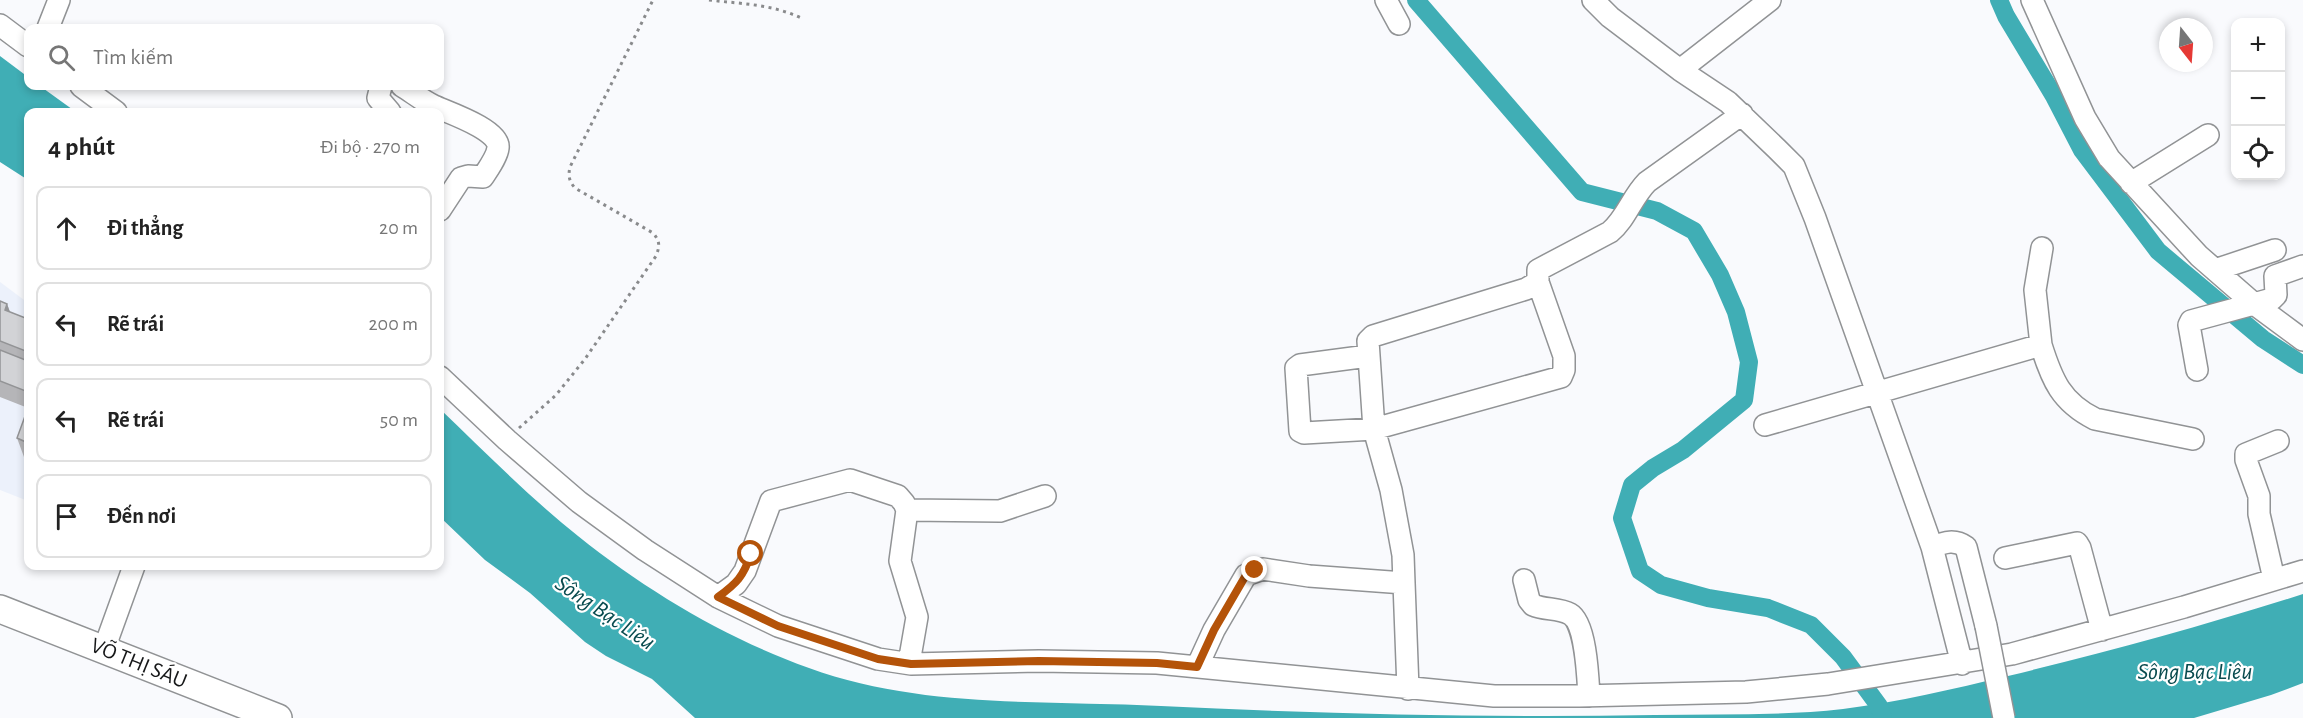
<!DOCTYPE html>
<html lang="vi">
<head>
<meta charset="utf-8">
<style>
  body { margin:0; font-family:"Alegreya Sans",sans-serif; background:#f2f2f2; color:#222 }
  .controls { position:absolute; right:18px; top:18px; display:grid; overflow:hidden; border-radius:12px; box-shadow:0 3px 9px #0003 }
  .controls button { width:54px; height:54px; display:grid; place-items:center; padding:0; border:0; border-bottom:2px solid #e0e0e0; background:#fff; color:#222; font:30px sans-serif }
  .compass { position:absolute; left:2159px; top:18px; width:54px; height:54px; border-radius:50%; background:#fff; box-shadow:0 3px 9px #0003; rotate:163deg }
  .stop { position:absolute; width:18px; height:18px; margin:-14px; border:4px solid #b45309; border-radius:50%; background:#fff }
  .stop.end { background:#b45309; border-color:#fff; box-shadow:0 2px 6px #0008 }
  .list { margin:0; padding:0; list-style:none }
  h2 { display:flex; justify-content:space-between; align-items:center; height:78px; margin:0; padding:0 24px; font-size:26px }
  h2 small { font-size:20px; font-weight:400; color:#767676 }
  .list li { display:grid; grid-template-columns:39px 1fr auto; gap:18px; align-items:center; box-sizing:border-box; height:84px; margin:0 12px 12px; padding:0 12px; border:2px solid #e0e0e0; border-radius:12px }
  .list b { display:block; font-size:22px; white-space:nowrap }
  .list em { font-size:20px; font-style:normal; color:#767676 }
  .icon { flex:none; width:33px; height:33px; fill:none; stroke:currentColor; stroke-width:2; stroke-linecap:round; stroke-linejoin:round }
  .map { position:relative; flex:none; width:2303px; height:718px; overflow:hidden }
  .search { position:absolute; background:#fff; box-shadow:0 3px 9px #0003; left:24px; top:24px; width:420px; height:66px; display:flex; align-items:center; gap:15px; box-sizing:border-box; padding:0 21px; border-radius:12px; color:#767676; font-size:22px }
  .panel { position:absolute; background:#fff; box-shadow:0 3px 9px #0003; left:24px; top:108px; width:420px; height:462px; border-radius:12px }
  .map>svg:first-child { display:block }
</style>
</head>
<body>
<div class="map">
<svg width="2303" height="718" viewBox="0 0 2303 718">
  <rect width="100%" height="100%" fill="#f9fafd"/>
  <!-- built -->
  <path fill="#ecf1fb" d="M0,282L28,303V501L0,490Z"/>
  <!-- water -->
  <path fill="#40aeb5" d="M0,56L28,77V86H40L76,112H28V180L0,162Z
    M440,409C485,452 529,497 578,536C647,591 725,638 809,668C922,709 1043,700 1161,706C1325,714 1491,718 1655,715C1718,714 1781,716 1843,709C1899,702 1953,689 2008,676C2107,652 2206,625 2303,594V683L2271,695L2194,718H695L652,679L606,656L585,642L530,593L485,560L440,517Z"/>
  <g fill="none" stroke-linecap="round" stroke-linejoin="round">
    <!-- canal -->
    <path stroke="#40aeb5" stroke-width="18" d="M1416,0L1582,192L1657,211L1694,231L1720,275L1736,312L1749,362L1744,400L1683,450L1653,468L1632,485L1622,518L1640,571L1661,585L1708,598L1768,608L1811,625L1843,657L1879,706L1883,718
      M1999,0L2006,16L2054,96L2082,150L2158,251L2263,339L2303,365"/>
    <!-- minor casing -->
    <g stroke="#919395" stroke-width="24">
      <path id="minor" d="M1386,0L1399,24
        M1593,0L1610,17L1680,70L1728,102L1777,149L1794,166L1815,218L1932,547
        M2032,0L2085,118L2109,158L2199,256L2253,303L2303,340
        M0,25L28,46
        M48,28L59,0
        M1680,70L1770,0
        M81,86L116,112
        M381,86L378,98L390,112
        M402,86C412,92 423,101 434,106C447,112 501,130 498,148C497,157 488,169 483,177L468,176L461,178L440,210
        M2131,183L2208,135
        M2215,270L2275,250
        M2041,345L2035,290L2042,248
        M1368,356L1300,365L1296,368L1300,431L1304,433L1374,429L1561,377L1564,370V356L1538,282V270L1610,232C1626,219 1632,197 1647,182L1742,114
        M2197,370L2189,325L2191,321L2272,299L2276,295L2275,276L2303,266
        M440,377L507,440L579,502L645,550L718,597L778,626L878,659L911,664L1039,661L1157,663L1494,696H1579L1746,692L1828,684L2012,654L2184,607L2303,571
        M1765,425L2041,345C2052,380 2061,402 2095,419L2193,439
        M907,510L1000,511L1045,496
        M2005,558L2077,543L2080,548L2102,630
        M2274,579L2259,514V496L2246,460V454L2278,441
        M1524,580L1529,600L1533,605C1544,610 1559,608 1570,614C1586,623 1588,679 1589,696
        M1404,583L1403,555L1391,490L1374,429L1368,341L1373,336L1526,289L1538,282
        M718,597L736,584L745,571L771,501L850,480L898,496L904,503L907,510L900,561L917,617L909,663
        M104,649L134,566
        M1962,664L1932,547C1945,542 1955,539 1966,547L1986,626
        M1197,667L1214,630L1246,575L1263,569L1309,576L1404,583L1408,689"/>
    </g>
    <!-- major casing -->
    <g stroke="#919395" stroke-width="30">
      <path id="major" d="M0,609L278,718"/>
    </g>
    <!-- path -->
    <path stroke="#898a8c" stroke-width="3" stroke-dasharray="3 4.5" stroke-linecap="butt" d="M709,0C742,4 773,4 803,19
      M519,428L556,395L585,359L656,256C660,246 660,241 653,233L575,188C569,181 568,176 570,167L653,0"/>
    <!-- minor -->
    <use href="#minor" stroke="#fff" stroke-width="21"/>
    <!-- major -->
    <use href="#major" stroke="#fff" stroke-width="27"/>
    <!-- minor-bridge casing -->
    <g stroke="#919395" stroke-width="24" stroke-linecap="butt">
      <path id="minor-bridge" d="M1986,626L2004,718"/>
    </g>
    <!-- minor-bridge -->
    <use href="#minor-bridge" stroke="#fff" stroke-width="21"/>
  </g>
  <!-- wall -->
  <path fill="#b5b5b8" d="M0,301L7,304L10,312L28,319V459L24,457L17,438L28,408L0,397Z"/>
  <!-- shaded-wall -->
  <path fill="#939496" d="M7,304L14,323L5,310Z"/>
  <!-- building -->
  <path fill="#d2d3d6" stroke="#939496" stroke-width="1.5" d="M0,301L7,304L5,310L28,319V352L0,341Z
    M0,350L28,361V392L0,381Z
    M28,408V443L17,438Z"/>
  <g fill="none" stroke-linecap="round" stroke-linejoin="round">
    <!-- route -->
    <path stroke="#b45309" stroke-width="8" d="M751,554C743,577 737,583 718,597L778,626L878,659L911,664L1039,661L1157,663L1197,667L1214,630L1246,575L1255,570"/>
  </g>
  <g text-anchor="middle" dominant-baseline="central" stroke-width="4.5" stroke-linejoin="round" paint-order="stroke">
    <!-- street labels -->
    <g font-size="22" fill="#161718" stroke="#fff">
      <text transform="translate(139 663) rotate(22)">VÕ THỊ SÁU</text>
    </g>
    <!-- water labels -->
    <g font-size="24" font-style="italic" fill="#094b4f" stroke="#fff">
      <text transform="translate(605 613) rotate(34)">Sông Bạc Liêu</text>
      <text x="2195" y="672">Sông Bạc Liêu</text>
    </g>
  </g>
</svg>
<div class="controls">
<button>+</button>
<button>−</button>
<button><svg class="icon" aria-label="locate" viewBox="0 0 24 24"><circle cx="12" cy="12" r="6"/><path d="M12 2v4M12 18v4M2 12h4M18 12h4"/></svg></button>
</div>
<svg class="compass" viewBox="-18 -18 36 36"><path d="M0-13l5 13h-10z" fill="#e53935"/><path d="M0 13l5-13h-10z" fill="#767676"/></svg>
<div class="stop" style="left:751px;top:554px"></div>
<div class="stop end" style="left:1255px;top:570px"></div>
<div class="search"><svg class="icon" aria-label="search" viewBox="0 0 24 24"><circle cx="10" cy="10" r="6"/><path d="M15 15l6 6"/></svg>Tìm kiếm</div>
<section class="panel">
<h2>4 phút<small>Đi bộ · 270 m</small></h2>
<ul class="list">
<li><svg class="icon" aria-label="ahead" viewBox="0 0 24 24"><path d="M12 20V5M6 11l6-6 6 6"/></svg><div><b>Đi thẳng</b></div><em>20 m</em></li>
<li><svg class="icon" aria-label="left" viewBox="0 0 24 24"><path d="M17 20v-9H6M10 6l-5 5 5 5"/></svg><div><b>Rẽ trái</b></div><em>200 m</em></li>
<li><svg class="icon" aria-label="left" viewBox="0 0 24 24"><path d="M17 20v-9H6M10 6l-5 5 5 5"/></svg><div><b>Rẽ trái</b></div><em>50 m</em></li>
<li><svg class="icon" aria-label="arrive" viewBox="0 0 24 24"><path d="M6 21V4h12l-3 4 3 4H6"/></svg><div><b>Đến nơi</b></div></li>
</ul>
</section>
</div>
</body>
</html>
